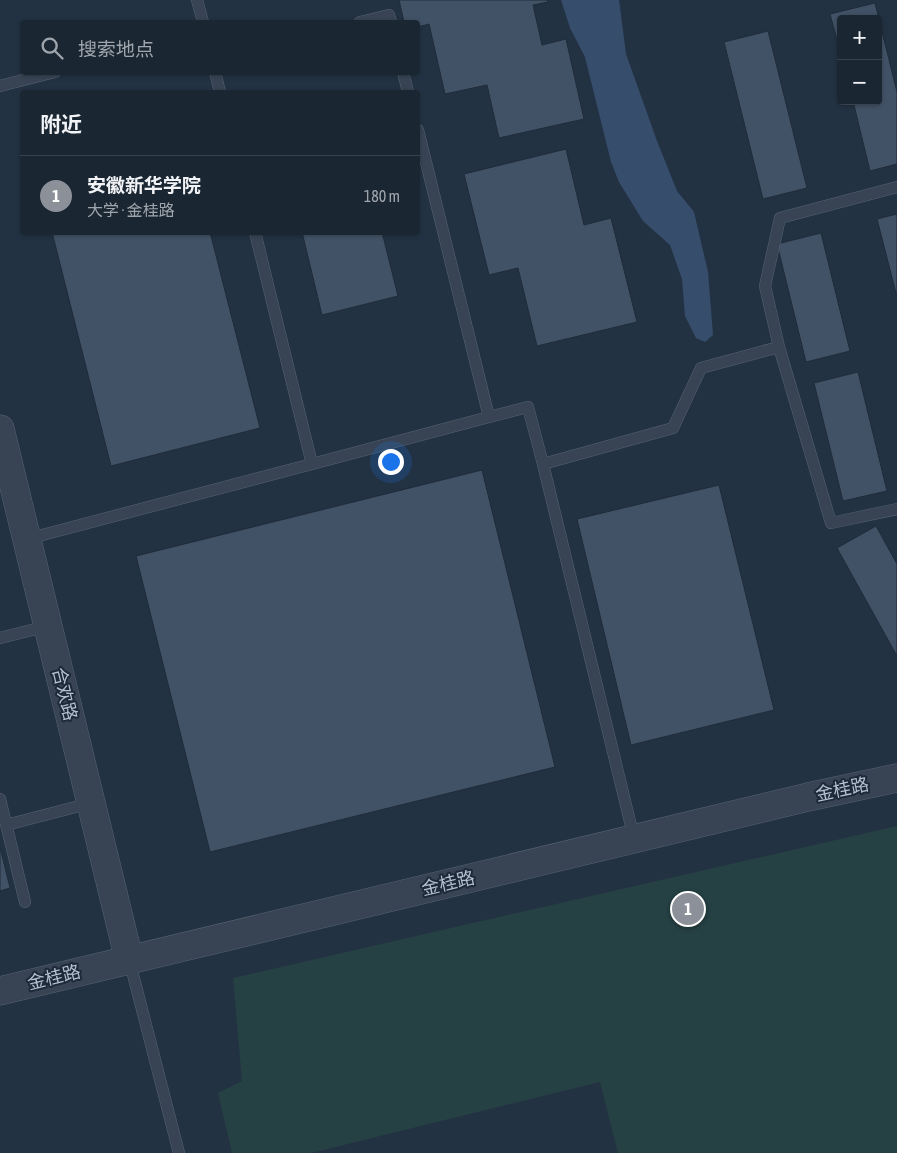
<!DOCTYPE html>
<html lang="zh">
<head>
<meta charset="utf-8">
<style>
  body { margin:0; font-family:"Asap Condensed","Noto Sans SC",sans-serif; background:#232e3a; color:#f1f3f6 }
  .controls { position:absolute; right:15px; top:15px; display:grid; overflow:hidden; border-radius:5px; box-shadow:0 1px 4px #0004 }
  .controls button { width:45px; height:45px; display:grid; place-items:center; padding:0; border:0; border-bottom:1px solid #38434d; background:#1a2632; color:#f1f3f6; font:25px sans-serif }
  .you { position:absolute; left:390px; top:461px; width:18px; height:18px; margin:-12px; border:4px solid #fff; border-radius:50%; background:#1a73e8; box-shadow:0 0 0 8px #1a73e833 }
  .badge { display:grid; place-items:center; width:32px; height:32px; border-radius:50%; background:#8c9099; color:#fff; font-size:16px; font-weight:700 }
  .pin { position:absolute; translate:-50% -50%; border:2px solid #fff; box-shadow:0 1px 5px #0006 }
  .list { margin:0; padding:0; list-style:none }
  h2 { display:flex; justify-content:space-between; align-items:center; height:65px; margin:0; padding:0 20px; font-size:21px }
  h2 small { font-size:16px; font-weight:400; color:#9fa5ac }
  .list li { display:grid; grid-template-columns:32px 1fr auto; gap:15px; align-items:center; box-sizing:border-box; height:80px; padding:0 20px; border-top:1px solid #38434d }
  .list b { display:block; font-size:19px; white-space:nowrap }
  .list p { margin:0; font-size:16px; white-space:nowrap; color:#9fa5ac }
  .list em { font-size:16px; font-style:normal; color:#9fa5ac }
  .icon { flex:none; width:28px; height:28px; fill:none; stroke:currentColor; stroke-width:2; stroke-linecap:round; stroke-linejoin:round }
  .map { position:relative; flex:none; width:897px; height:1153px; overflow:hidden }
  .search { position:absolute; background:#1a2632; box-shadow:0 1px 4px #0004; left:20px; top:20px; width:400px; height:55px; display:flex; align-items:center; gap:12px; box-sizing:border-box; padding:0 18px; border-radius:5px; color:#9fa5ac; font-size:19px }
  .panel { position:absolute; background:#1a2632; box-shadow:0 1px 4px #0004; left:20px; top:90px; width:400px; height:145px; border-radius:5px }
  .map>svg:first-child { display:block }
</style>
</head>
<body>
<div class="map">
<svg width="897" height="1153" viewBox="0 0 897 1153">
  <rect width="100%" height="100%" fill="#233243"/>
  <!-- green -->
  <path fill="#264144" d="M897,826V1153H618L600,1082L311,1153H232L218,1093L242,1081L233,978Z"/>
  <!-- water -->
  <path fill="#364d6c" d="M561,0H619L626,54L657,141L677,191L694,212L708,272L713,335L705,342L696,338L685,316L682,279L670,245L643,221L619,182L611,162L585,57L570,28Z"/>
  <!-- building -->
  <path fill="#425266" stroke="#1f2b3a" d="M399,0H547L548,2L533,5L542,45L566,39L584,119L499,138L487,85L445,94L429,24L418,27V22H404Z
    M875,3L897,92V164L870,171L853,101H878V19H841V55L830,14Z
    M768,31L807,188L763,199L724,42Z
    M566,149L584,225L611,218L637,322L537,346L518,268L489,275L464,174Z
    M897,214V297L877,219Z
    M52,232H210L260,428L111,466Z
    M302,232H382L398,296L322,315Z
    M821,233L850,351L806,362L777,244Z
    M858,372L887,491L843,501L814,383Z
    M482,470L555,767L210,852L136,556Z
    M719,485L774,710L631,745L577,519Z
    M876,526L897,564V656L837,548Z
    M0,847L10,888L0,891Z"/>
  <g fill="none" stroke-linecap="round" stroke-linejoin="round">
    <!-- service casing -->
    <g stroke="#566270" stroke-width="12">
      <path id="service" d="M197,0L203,22
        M360,22L389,15L391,22
        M215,72L220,92
        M403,72L408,92
        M0,86L55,72
        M779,347L831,523L897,509
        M489,417L528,407L543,464
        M312,464L489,417L418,130
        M27,539L312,464L255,232
        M0,638L48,626
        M0,799L25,902
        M6,825L91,803
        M634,838L543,464L673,428L701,368L779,347L765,286L780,218L897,187
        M129,959L179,1153"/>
    </g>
    <!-- tertiary casing -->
    <g stroke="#566270" stroke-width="29">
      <path id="tertiary" d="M0,429L129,959
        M0,991L808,797L897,778"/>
    </g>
    <!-- service -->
    <use href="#service" stroke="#384453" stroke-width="11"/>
    <!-- tertiary -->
    <use href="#tertiary" stroke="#384453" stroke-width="28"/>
  </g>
  <g text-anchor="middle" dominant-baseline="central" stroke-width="4" stroke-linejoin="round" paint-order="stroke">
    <!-- street labels -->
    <g font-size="18" fill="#b5bfcd" stroke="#1d2938">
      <text transform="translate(65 694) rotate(76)">合欢路</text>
      <text transform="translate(842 789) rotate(-12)">金桂路</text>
      <text transform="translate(448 883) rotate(-13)">金桂路</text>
      <text transform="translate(54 977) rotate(-14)">金桂路</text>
    </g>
  </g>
</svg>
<div class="controls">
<button>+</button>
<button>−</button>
</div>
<div class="you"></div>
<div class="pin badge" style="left:688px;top:909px">1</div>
<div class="search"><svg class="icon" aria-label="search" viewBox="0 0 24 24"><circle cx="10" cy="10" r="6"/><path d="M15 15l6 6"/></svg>搜索地点</div>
<section class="panel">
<h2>附近<small></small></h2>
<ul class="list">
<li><span class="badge">1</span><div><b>安徽新华学院</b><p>大学 · 金桂路</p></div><em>180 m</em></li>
</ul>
</section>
</div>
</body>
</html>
